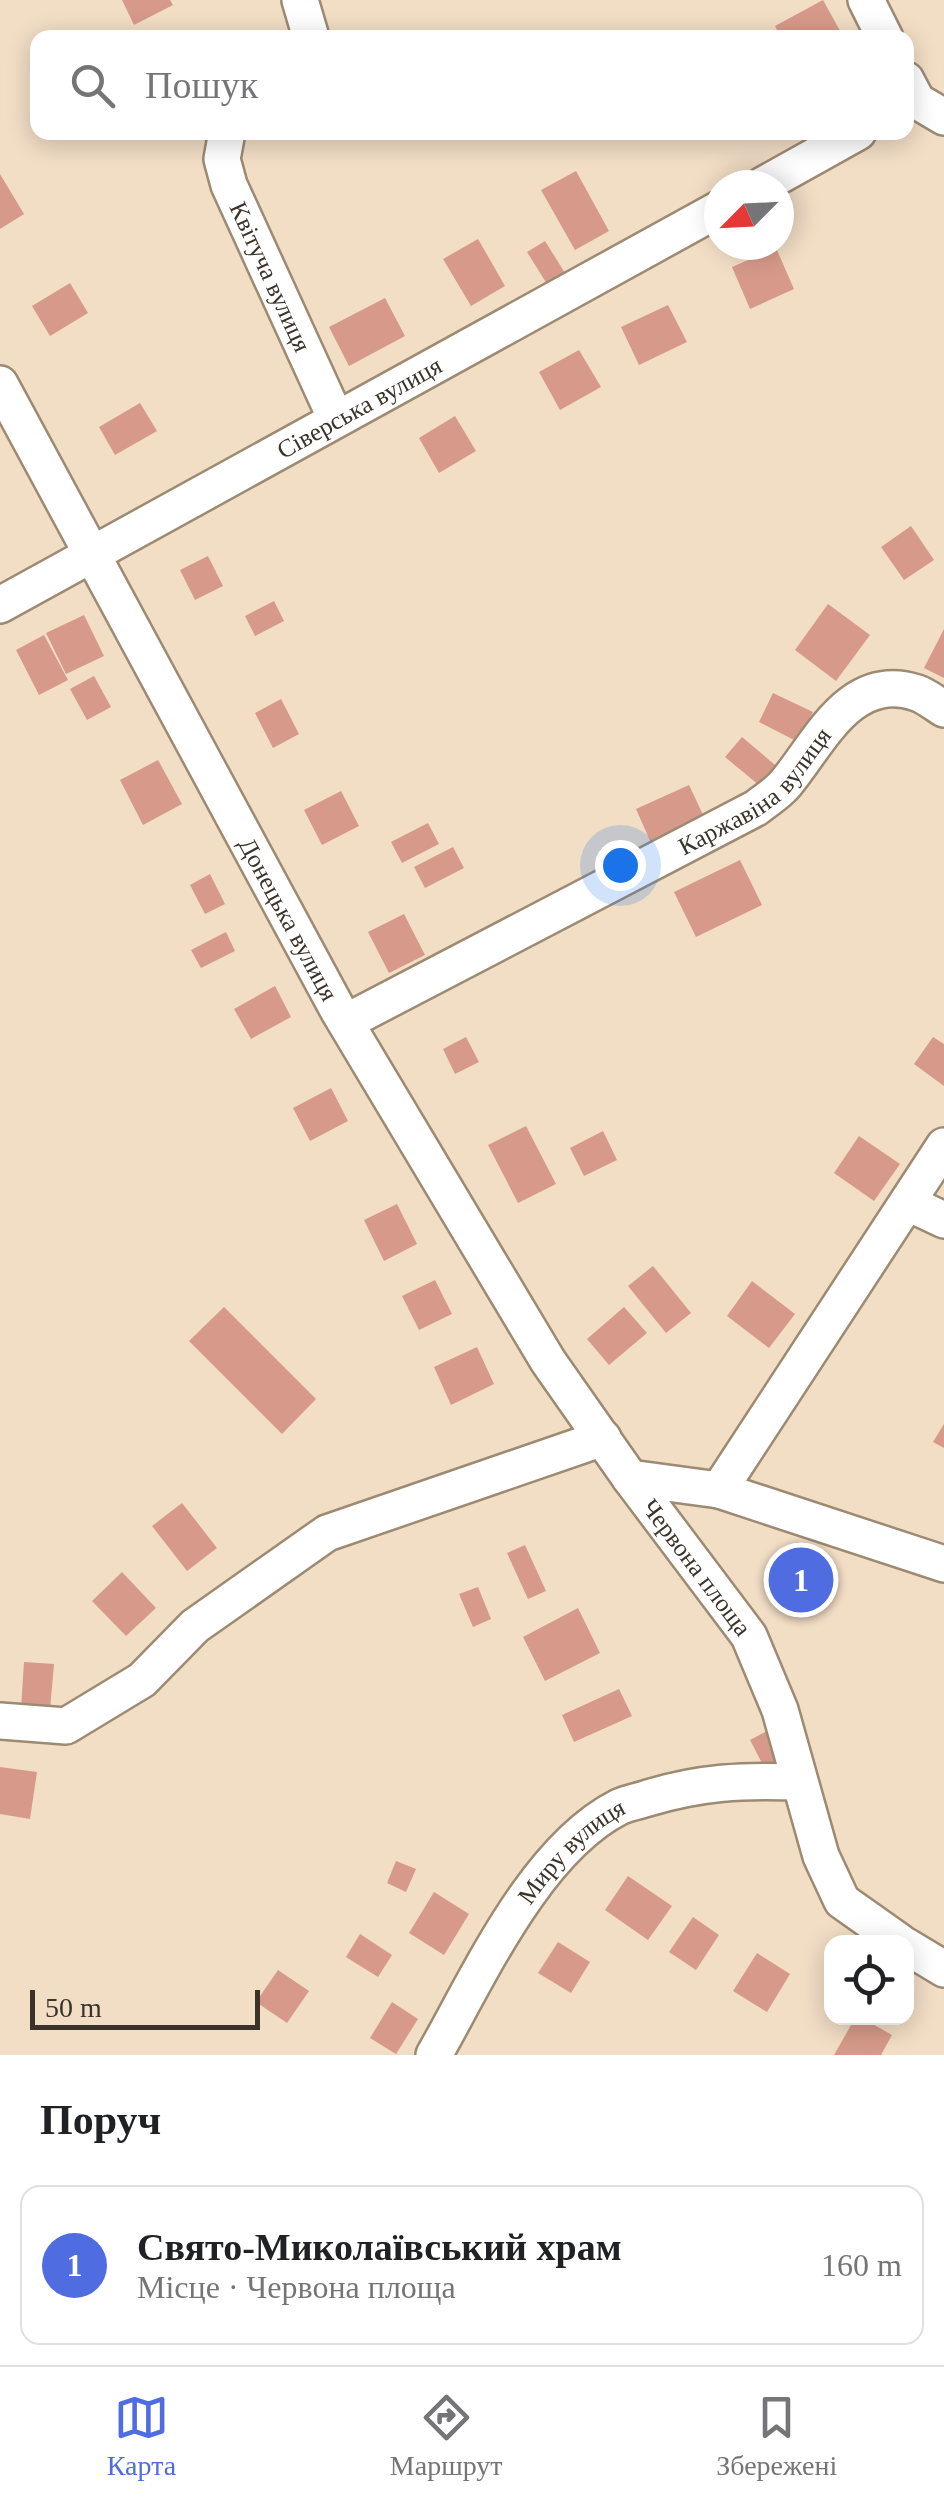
<!DOCTYPE html>
<html lang="uk">
<head>
<meta charset="utf-8">
<style>
  body { margin:0; font-family:Georgia,serif; background:#f2f2f2; color:#202124 }
  .controls { position:absolute; right:30px; bottom:30px; display:grid; overflow:hidden; border-radius:20px; box-shadow:0 5px 25px #0003 }
  .controls button { width:90px; height:90px; display:grid; place-items:center; padding:0; border:0; border-bottom:2px solid #e0e0e0; background:#fff; color:#202124; font:50px sans-serif }
  .compass { position:absolute; left:704px; top:170px; width:90px; height:90px; border-radius:50%; background:#fff; box-shadow:0 5px 25px #0003; rotate:246deg }
  .scale { position:absolute; left:30px; bottom:25px; width:230px; box-sizing:border-box; padding-left:10px; border:5px solid #3b332a; border-top:0; font-size:28px; line-height:35px; white-space:nowrap; color:#3b332a; -webkit-text-stroke:8px #f2ddc5; paint-order:stroke }
  .you { position:absolute; left:620px; top:865px; width:35px; height:35px; margin:-25px; border:8px solid #fff; border-radius:50%; background:#1a73e8; box-shadow:0 0 0 15px #1a73e833 }
  .badge { display:grid; place-items:center; width:65px; height:65px; border-radius:50%; background:#4f6ce1; color:#fff; font-size:32px; font-weight:700 }
  .pin { position:absolute; translate:-50% -50%; border:5px solid #fff; box-shadow:0 2px 10px #0006 }
  .list { margin:0; padding:0; list-style:none }
  h2 { display:flex; justify-content:space-between; align-items:center; height:130px; margin:0; padding:0 40px; font-size:42px }
  h2 small { font-size:32px; font-weight:400; color:#757577 }
  .list li { display:grid; grid-template-columns:65px 1fr auto; gap:30px; align-items:center; box-sizing:border-box; height:160px; margin:0 20px 20px; padding:0 20px; border:2px solid #e0e0e0; border-radius:20px }
  .list b { display:block; font-size:38px; white-space:nowrap }
  .list p { margin:0; font-size:32px; white-space:nowrap; color:#757577 }
  .list em { font-size:32px; font-style:normal; color:#757577 }
  .icon { flex:none; width:55px; height:55px; fill:none; stroke:currentColor; stroke-width:2; stroke-linecap:round; stroke-linejoin:round }
  .map { position:relative; flex:none; width:944px; height:2055px; overflow:hidden }
  .search { position:absolute; background:#fff; box-shadow:0 5px 25px #0003; left:30px; right:30px; top:30px; height:110px; display:flex; align-items:center; gap:25px; box-sizing:border-box; padding:0 35px; border-radius:20px; color:#757577; font-size:38px }
  .sheet { height:310px; background:#fff }
  nav { display:flex; justify-content:space-around; align-items:center; box-sizing:border-box; height:140px; border-top:2px solid #e0e0e0; background:#fff; font-size:28px; color:#757577 }
  nav a { display:grid; justify-items:center; gap:5px }
  nav .on { color:#4f6ce1 }
  .map>svg:first-child { display:block }
</style>
</head>
<body>
<div class="map">
<svg width="944" height="2055" viewBox="0 0 944 2055">
  <rect width="100%" height="100%" fill="#f2ddc5"/>
  <!-- building -->
  <path fill="#d79a8a" d="M122,0H170L173,5L134,25Z
    M823,0L844,38H781L775,26Z
    M576,171L609,231L575,250L541,190Z
    M0,174L24,214L0,229Z
    M478,239L505,286L471,306L443,259Z
    M545,241L565,273L547,284L527,252Z
    M776,248L794,289L750,309L732,267Z
    M70,283L88,313L50,336L32,306Z
    M385,298L405,336L349,366L329,327Z
    M668,305L687,342L639,365L621,327Z
    M579,350L601,387L560,410L539,372Z
    M140,403L157,431L115,455L99,427Z
    M455,416L476,451L439,473L419,438Z
    M911,526L934,560L904,580L881,547Z
    M208,556L223,586L195,600L180,570Z
    M274,601L284,621L255,636L245,616Z
    M828,604L870,635L836,681L795,650Z
    M84,615L104,656L66,674L46,633Z
    M944,629V678L924,668Z
    M44,635L68,680L39,695L16,650Z
    M94,676L111,707L87,720L70,689Z
    M773,693L813,712L798,742L759,722Z
    M281,699L299,734L273,748L255,713Z
    M742,737L781,770L765,790L725,757Z
    M158,760L182,804L143,825L120,780Z
    M689,785L705,819L651,843L636,809Z
    M341,791L359,826L322,845L304,810Z
    M428,823L439,844L402,863L391,842Z
    M453,847L464,868L425,888L414,867Z
    M740,860L762,905L696,937L674,892Z
    M210,874L225,904L205,914L190,885Z
    M404,914L425,955L389,973L368,932Z
    M226,932L235,951L201,968L191,950Z
    M275,986L291,1017L251,1039L234,1009Z
    M466,1037L479,1062L455,1074L443,1049Z
    M933,1037L944,1044V1086L914,1064Z
    M331,1088L348,1121L310,1141L293,1108Z
    M526,1126L556,1184L518,1203L488,1145Z
    M603,1131L617,1160L584,1176L570,1148Z
    M859,1136L900,1164L874,1201L834,1173Z
    M397,1204L417,1244L384,1261L364,1220Z
    M653,1266L691,1313L666,1333L628,1286Z
    M435,1280L452,1314L419,1330L402,1296Z
    M752,1281L795,1314L769,1348L727,1316Z
    M224,1307L316,1399L282,1434L189,1341Z
    M624,1307L647,1333L609,1365L587,1339Z
    M477,1347L494,1384L451,1405L434,1367Z
    M944,1424V1448L933,1442Z
    M182,1503L217,1548L187,1571L152,1526Z
    M525,1545L546,1591L528,1599L507,1553Z
    M789,1560L825,1585L812,1601L778,1576Z
    M122,1572L156,1608L126,1636L92,1601Z
    M478,1587L491,1619L473,1627L459,1594Z
    M578,1608L600,1653L545,1681L523,1637Z
    M24,1662L54,1664L50,1710L21,1708Z
    M619,1689L632,1716L574,1742L562,1715Z
    M767,1731L783,1760L765,1769L750,1740Z
    M0,1767L37,1772L30,1819L0,1814Z
    M396,1861L416,1869L406,1892L387,1883Z
    M628,1876L672,1906L648,1940L605,1910Z
    M434,1892L469,1914L444,1955L409,1933Z
    M693,1917L719,1935L696,1970L669,1952Z
    M360,1934L392,1955L378,1977L346,1957Z
    M558,1942L590,1962L571,1993L538,1973Z
    M757,1953L790,1974L767,2012L733,1991Z
    M278,1970L309,1991L287,2023L256,2002Z
    M392,2002L418,2019L396,2054L370,2038Z
    M855,2018H862L892,2035L881,2055H834Z"/>
  <g fill="none" stroke-linecap="round" stroke-linejoin="round">
    <!-- street casing -->
    <g stroke="#9d8a73" stroke-width="40">
      <g id="street">
        <path d="M300,0L310,34L308,38"/>
        <path d="M866,0L885,38"/>
        <path d="M906,80L917,101L944,117"/>
        <path id="s1" d="M227,132L222,159L229,185L336,419"/>
        <path d="M763,185L858,132"/>
        <path id="s2" d="M0,384L338,1010L548,1361L630,1478L749,1636L780,1710L821,1856L842,1901L900,1942"/>
        <path id="s3" d="M0,605L719,209"/>
        <path id="s4" d="M346,1022L756,808C766,800 778,793 786,783C820,742 850,671 917,693C926,696 936,704 944,709"/>
        <path d="M908,1203L944,1220"/>
        <path d="M630,1478L719,1490L944,1564"/>
        <path d="M719,1490L944,1146"/>
        <path d="M0,1721L66,1726L142,1680L195,1626L327,1533L603,1438"/>
        <path d="M906,1946L944,1969"/>
        <path id="s5" d="M434,2055C479,1976 535,1850 619,1807C627,1803 639,1801 648,1798C701,1782 743,1780 798,1782"/>
      </g>
    </g>
    <!-- street -->
    <use href="#street" stroke="#fff" stroke-width="35"/>
  </g>
  <g text-anchor="middle" dominant-baseline="central" stroke-width="9" stroke-linejoin="round" paint-order="stroke">
    <!-- street labels -->
    <g font-size="25" fill="#3b332a" stroke="#f2ddc5">
      <text stroke="none"><textPath href="#s1" startOffset="155">Квітуча вулиця</textPath></text>
      <text stroke="none"><textPath href="#s3" startOffset="410">Сіверська вулиця</textPath></text>
      <text stroke="none"><textPath href="#s4" startOffset="472">Каржавіна вулиця</textPath></text>
      <text stroke="none"><textPath href="#s2" startOffset="608">Донецька вулиця</textPath></text>
      <text stroke="none"><textPath href="#s2" startOffset="1375">Червона площа</textPath></text>
      <text stroke="none"><textPath href="#s5" startOffset="248">Миру вулиця</textPath></text>
    </g>
  </g>
</svg>
<div class="controls">
<button><svg class="icon" aria-label="locate" viewBox="0 0 24 24"><circle cx="12" cy="12" r="6"/><path d="M12 2v4M12 18v4M2 12h4M18 12h4"/></svg></button>
</div>
<svg class="compass" viewBox="-18 -18 36 36"><path d="M0-13l5 13h-10z" fill="#e53935"/><path d="M0 13l5-13h-10z" fill="#757577"/></svg>
<div class="scale">50 m</div>
<div class="you"></div>
<div class="pin badge" style="left:801px;top:1580px">1</div>
<div class="search"><svg class="icon" aria-label="search" viewBox="0 0 24 24"><circle cx="10" cy="10" r="6"/><path d="M15 15l6 6"/></svg>Пошук</div>
</div>
<section class="sheet">
<h2>Поруч<small></small></h2>
<ul class="list">
<li><span class="badge">1</span><div><b>Свято-Миколаївський храм</b><p>Місце · Червона площа</p></div><em>160 m</em></li>
</ul>
</section>
<nav>
<a class="on"><svg class="icon" aria-label="map" viewBox="0 0 24 24"><path d="M3 6l6-2 6 2 6-2v14l-6 2-6-2-6 2zM9 4v14M15 6v14"/></svg>Карта</a>
<a><svg class="icon" aria-label="directions" viewBox="0 0 24 24"><path d="M12 3l9 9-9 9-9-9zM9 14v-3h6M13 9l2 2-2 2"/></svg>Маршрут</a>
<a><svg class="icon" aria-label="saved" viewBox="0 0 24 24"><path d="M7 4h10v16l-5-4-5 4z"/></svg>Збережені</a>
</nav>
</body>
</html>
